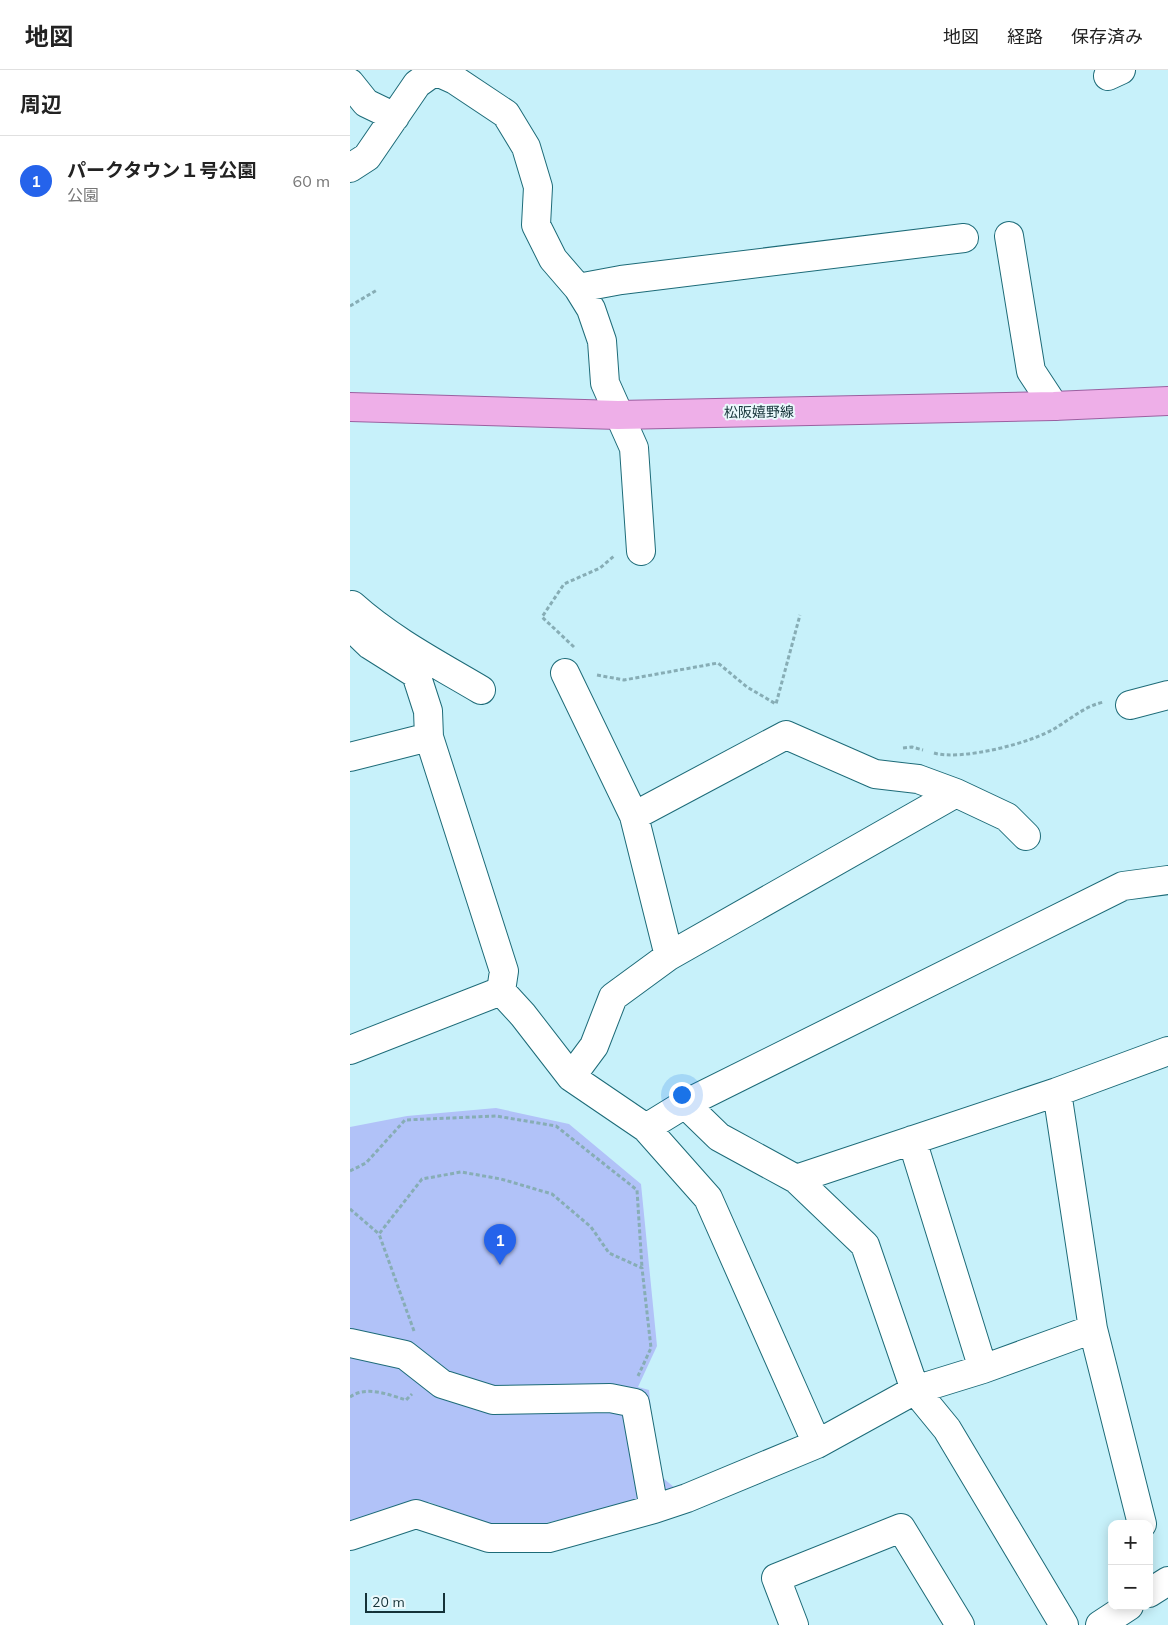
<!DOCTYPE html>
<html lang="ja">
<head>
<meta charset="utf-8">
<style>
  body { margin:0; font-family:Mulish,"Noto Sans JP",sans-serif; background:#f2f2f2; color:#222 }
  .controls { position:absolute; right:15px; bottom:15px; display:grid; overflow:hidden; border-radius:10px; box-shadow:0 2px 12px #0003 }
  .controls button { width:45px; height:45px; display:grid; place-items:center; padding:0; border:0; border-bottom:1px solid #e0e0e0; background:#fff; color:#222; font:25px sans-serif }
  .scale { position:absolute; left:15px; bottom:12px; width:80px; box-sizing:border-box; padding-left:5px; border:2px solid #143238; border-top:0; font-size:14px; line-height:18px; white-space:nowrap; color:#143238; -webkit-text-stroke:4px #ebf9fc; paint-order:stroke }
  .you { position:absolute; left:331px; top:1024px; width:18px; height:18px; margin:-12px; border:4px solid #fff; border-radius:50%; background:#1a73e8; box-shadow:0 0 0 8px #1a73e833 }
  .badge { display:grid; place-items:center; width:32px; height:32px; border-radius:50%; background:#2563eb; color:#fff; font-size:16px; font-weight:700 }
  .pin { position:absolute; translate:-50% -41px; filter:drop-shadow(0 1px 2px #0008) }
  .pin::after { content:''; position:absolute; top:26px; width:18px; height:15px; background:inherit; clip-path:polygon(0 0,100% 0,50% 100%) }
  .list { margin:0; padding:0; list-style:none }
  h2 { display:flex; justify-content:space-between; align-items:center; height:65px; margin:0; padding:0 20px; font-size:21px }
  h2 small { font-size:16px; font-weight:400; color:#767676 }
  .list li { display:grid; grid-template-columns:32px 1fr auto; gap:15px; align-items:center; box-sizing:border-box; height:90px; padding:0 20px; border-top:1px solid #e0e0e0 }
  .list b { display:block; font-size:19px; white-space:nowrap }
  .list p { margin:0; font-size:16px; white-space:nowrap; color:#767676 }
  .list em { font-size:16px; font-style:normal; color:#767676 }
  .map { position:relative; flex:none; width:818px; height:1555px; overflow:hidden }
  header { display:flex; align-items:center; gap:30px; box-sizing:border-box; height:70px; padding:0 25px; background:#fff; border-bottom:1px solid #e0e0e0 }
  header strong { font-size:24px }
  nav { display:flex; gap:28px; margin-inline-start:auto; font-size:18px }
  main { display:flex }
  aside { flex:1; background:#fff }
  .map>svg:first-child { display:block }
</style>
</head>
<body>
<header>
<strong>地図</strong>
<nav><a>地図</a><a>経路</a><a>保存済み</a></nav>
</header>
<main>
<aside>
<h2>周辺<small></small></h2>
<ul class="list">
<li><span class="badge">1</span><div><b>パークタウン１号公園</b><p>公園</p></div><em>60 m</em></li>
</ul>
</aside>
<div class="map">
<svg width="818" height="1555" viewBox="0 0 818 1555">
  <rect width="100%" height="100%" fill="#c7f1fa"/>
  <!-- green -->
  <path fill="#b1c2f8" d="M146,1038L219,1054L291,1114L307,1276L288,1317L299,1320L307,1403L325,1418L270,1435L196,1453L140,1456L79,1432L0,1451V1057L57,1046Z"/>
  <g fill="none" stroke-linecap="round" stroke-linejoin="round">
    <!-- minor casing -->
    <g stroke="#1d6b78" stroke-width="30">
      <path id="minor" d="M85,1L105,10L156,44L176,77L188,117L186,155L203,189L228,218L241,239L252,271L255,313L284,378L291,481
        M758,6L771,0
        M0,13L16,33L45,47
        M0,98L17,87L67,14L85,1
        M659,166L681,301L704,336
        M228,218L271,210L614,168
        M2,535C41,570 87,594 131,620
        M0,556L20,575L66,604L78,641L79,667
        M215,603L284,746
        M780,635L818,625
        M0,687L79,667L154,901L151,921
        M606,723L657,747L676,766
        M151,921L173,945L221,1007L296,1058L358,1128L467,1374
        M0,980L151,921
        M221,1007L244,976L263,927L319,886L606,723L568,709L525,704L436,665L284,746L319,886
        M707,1022L818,981
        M335,1034L773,816L818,810
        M296,1058L335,1034L369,1067L446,1109L707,1022L743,1259
        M562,1070L633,1299
        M446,1109L515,1175L565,1320L633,1299L743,1259L792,1454
        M0,1273L55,1285L92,1314L143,1330L260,1328L285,1333L304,1439
        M0,1466L66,1444L139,1468H199L304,1439L337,1428L467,1374L565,1320L597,1359L714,1555
        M799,1523L818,1511
        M444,1555L426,1508L551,1458L610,1555
        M750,1555L779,1536"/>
    </g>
    <!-- major casing -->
    <g stroke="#9b60a0" stroke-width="30">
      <path id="major" d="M0,337L268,345L704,336L818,331"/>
    </g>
    <!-- path -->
    <path stroke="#87adb5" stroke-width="3" stroke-dasharray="4 2.5" stroke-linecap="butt" d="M0,236L27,220
      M224,577L192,547L214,514L250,498L264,486
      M247,605L274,610L368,593L397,617L426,634L450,545
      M553,678L562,677L573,680
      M584,683C611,691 683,673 707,657C722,648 735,636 754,632
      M0,1101L16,1093L55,1050L146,1046L206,1056L287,1120L292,1198
      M0,1139L29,1164
      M64,1261L29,1164L72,1109L111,1102L151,1109L202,1124L241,1157L259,1183L292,1198L301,1278L288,1306
      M0,1327C16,1315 40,1325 56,1330L62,1324"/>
    <!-- minor -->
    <use href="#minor" stroke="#fff" stroke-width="28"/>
    <!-- major -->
    <use href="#major" stroke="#eeafe8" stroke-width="28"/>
  </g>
  <g text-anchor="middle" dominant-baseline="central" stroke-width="4" stroke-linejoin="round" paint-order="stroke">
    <!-- street labels -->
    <g font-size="14" fill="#143238" stroke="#ebf9fc">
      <text transform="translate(409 342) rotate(-1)">松阪嬉野線</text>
    </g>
  </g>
</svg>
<div class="controls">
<button>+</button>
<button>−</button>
</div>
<div class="scale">20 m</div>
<div class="you"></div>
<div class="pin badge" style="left:150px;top:1195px">1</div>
</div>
</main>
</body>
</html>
